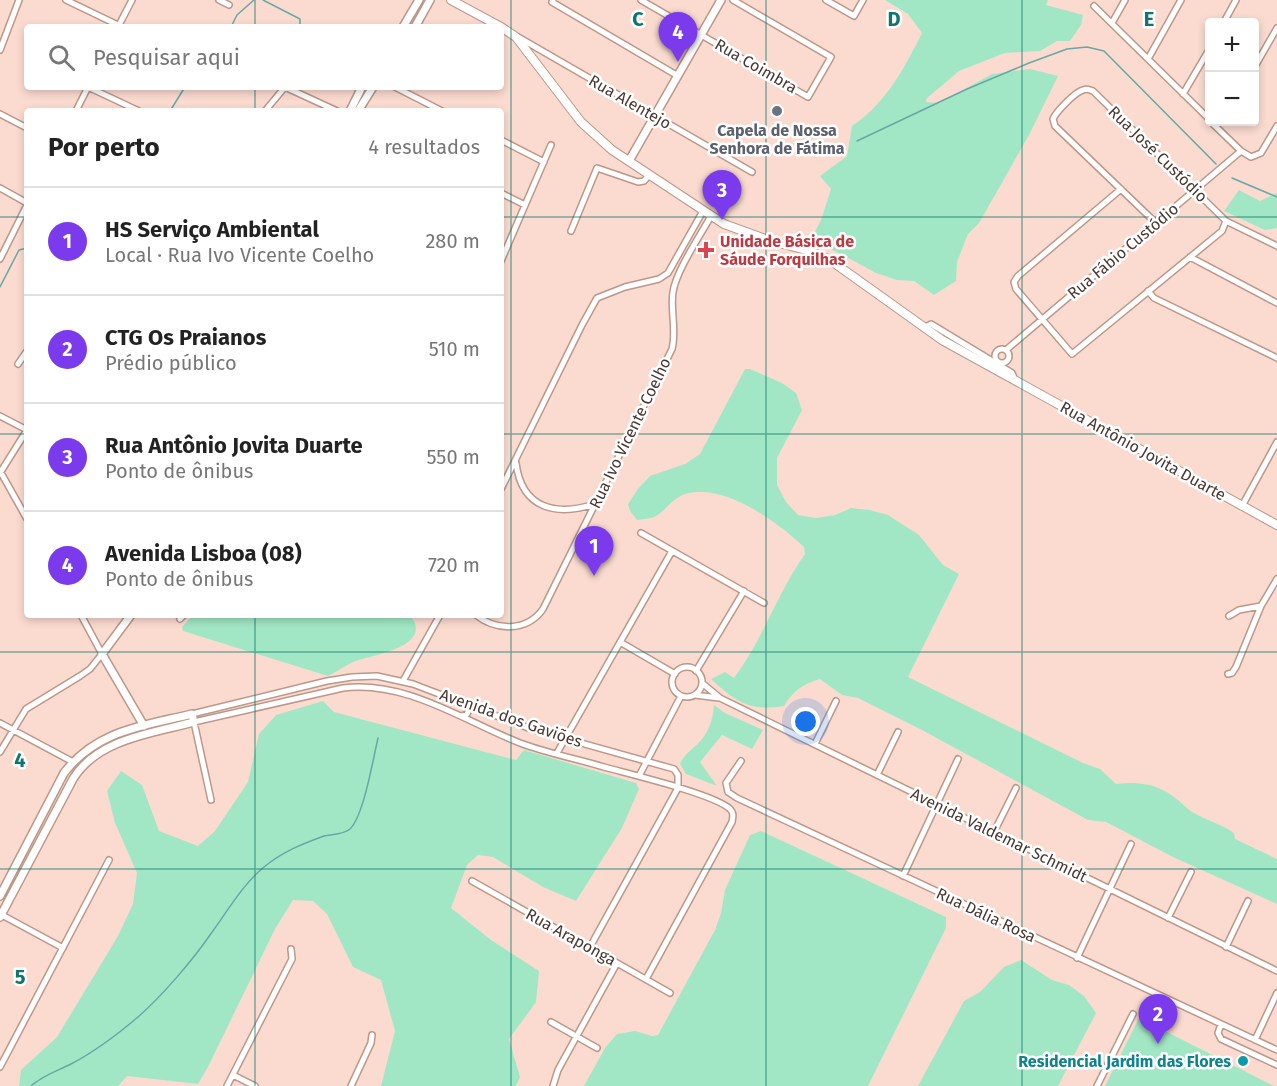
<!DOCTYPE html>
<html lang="pt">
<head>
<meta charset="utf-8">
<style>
  body { margin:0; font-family:"Fira Sans",sans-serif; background:#f6f6f6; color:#222 }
  .controls { position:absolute; right:18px; top:18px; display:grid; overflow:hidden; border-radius:6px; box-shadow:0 3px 9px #0003 }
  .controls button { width:54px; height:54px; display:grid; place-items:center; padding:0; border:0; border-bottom:2px solid #e0e0e0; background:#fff; color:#222; font:30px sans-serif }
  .you { position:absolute; left:806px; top:722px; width:21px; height:21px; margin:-15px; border:4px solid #fff; border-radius:50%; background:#1a73e8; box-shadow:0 0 0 9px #1a73e833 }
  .badge { display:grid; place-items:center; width:39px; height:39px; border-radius:50%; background:#7c3aed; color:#fff; font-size:20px; font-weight:700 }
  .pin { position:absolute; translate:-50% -50px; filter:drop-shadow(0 2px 3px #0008) }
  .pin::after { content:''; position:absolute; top:32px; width:21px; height:18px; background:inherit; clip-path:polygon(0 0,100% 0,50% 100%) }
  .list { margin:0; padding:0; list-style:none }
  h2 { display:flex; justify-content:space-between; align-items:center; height:78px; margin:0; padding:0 24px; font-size:26px }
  h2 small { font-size:20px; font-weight:400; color:#767676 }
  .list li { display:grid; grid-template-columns:39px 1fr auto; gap:18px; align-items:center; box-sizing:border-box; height:108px; padding:0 24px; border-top:2px solid #e0e0e0 }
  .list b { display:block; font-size:22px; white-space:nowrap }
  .list p { margin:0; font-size:20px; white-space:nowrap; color:#767676 }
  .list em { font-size:20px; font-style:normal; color:#767676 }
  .icon { flex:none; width:33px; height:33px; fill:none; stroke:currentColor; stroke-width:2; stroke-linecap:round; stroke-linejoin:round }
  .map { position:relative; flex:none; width:1277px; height:1086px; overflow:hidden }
  .search { position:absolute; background:#fff; box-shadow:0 3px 9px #0003; left:24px; top:24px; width:480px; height:66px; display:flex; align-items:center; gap:15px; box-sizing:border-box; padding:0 21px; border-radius:6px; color:#767676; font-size:22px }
  .panel { position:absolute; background:#fff; box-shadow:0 3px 9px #0003; left:24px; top:108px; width:480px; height:510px; border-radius:6px }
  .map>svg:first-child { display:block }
</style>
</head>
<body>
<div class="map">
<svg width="1277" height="1086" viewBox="0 0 1277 1086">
  <rect width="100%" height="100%" fill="#fbdbd0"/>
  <!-- green -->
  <path fill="#a2e7c5" d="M885,0H1048L1046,5L1083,15L1081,25L1070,41H1057L1040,51L1005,53L959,71L927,98L926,102L940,103L992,74L1030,69L1058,76L1030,133L1003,181L979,223L968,234L957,262L956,281L934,295L914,281L897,280L876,273L841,254L821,245L813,236L821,220L831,189L820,176L847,156L852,126C887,102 903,70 922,33L908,14Z
    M1239,190L1260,201L1277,193V228L1265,230L1224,211Z
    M745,369H750L782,383L796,393L802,410L777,458V485L786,502L798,515L816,518L835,515L851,508L870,510L888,515L919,535L943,565L959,574L908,677L1083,763L1100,769L1116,784C1139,781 1159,784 1178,800C1183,804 1186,808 1192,812C1206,820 1221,824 1234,833L1235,839L1277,859V904L1173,857L1106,822L1088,820L920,729L858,698L842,695L820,679C803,684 793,691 784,706C749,712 735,701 711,679L725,672L734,678C763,640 777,593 805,554L804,547C776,521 725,483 685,494C673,498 666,510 656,516C651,519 643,519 637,520L630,511L628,504L638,489L650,476L685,464L700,454Z
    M193,615H410C436,647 370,655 353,662C345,666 336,672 328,676L183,631L182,627Z
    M323,701L334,712L516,760L524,750L636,783L639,789L622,828L576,901L543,887L493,857L478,855L467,865L451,908L491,940L539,971L536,1002L509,1039L520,1077L516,1086H381L395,1031L381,980L353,967L327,914L313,901L293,900L275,929L208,1067L198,1084L127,1076L118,1086H19L21,1070L57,1037L118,936L133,904L137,873L115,823L107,791L121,771L142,785L159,831L198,846L215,831L248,782L259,734L276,715Z
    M714,705L725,713L763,730L752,749L722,735L700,762L717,786L686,774L680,764C684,753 695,748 703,738C710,728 713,718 714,705Z
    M761,831L946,917V928L868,1086H584L605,1048L617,1034L635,1031L652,1036L658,1035L715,930L721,913L725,890L750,835Z
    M1021,960L1052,980L1069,985L1084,996L1096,1013L1058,1086H918L964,1001L980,992L1004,967Z
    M1139,1018L1274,1086H1105Z"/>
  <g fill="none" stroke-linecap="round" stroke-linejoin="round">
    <!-- stream -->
    <path stroke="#68a7a5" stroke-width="1.5" d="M263,0L300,19V27
      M231,27L237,15L254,0
      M170,111L185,87
      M857,141L967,89L1029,63L1067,49L1087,47L1104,51L1216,164
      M1232,178L1277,197
      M0,287L19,250L27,248
      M31,1086C43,1075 57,1071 71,1064C94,1052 118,1034 138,1017C162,996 192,961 210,935C227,912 242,885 264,867C282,852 302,844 324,836C332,834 343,835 350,829C364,815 373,759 378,738"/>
    <!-- minor casing -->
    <g stroke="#bc978a" stroke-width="8">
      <path id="minor" d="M66,0L122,27
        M219,0L229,5
        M553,0L552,2L678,76
        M641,0L808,97L831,57L733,0
        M826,0L854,16L863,0
        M1094,6L1210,120
        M1224,22L1236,0
        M1112,23L1125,0
        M118,27L132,0
        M518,37L752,172
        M0,50L19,0
        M1148,59L1181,0
        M1254,68L1277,28
        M285,87L337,111
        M395,87L442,111
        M1183,94L1210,48
        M76,111L88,87L139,111
        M265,111L285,87
        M0,114L27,128
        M1211,122L1241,151L1251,157L1261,153L1277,126
        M501,140L544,162
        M0,188L27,203
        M1121,189L1018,276L1014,282L1016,289L1072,354L1222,231L1226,221
        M501,193L525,205
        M1156,223L1055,126L1053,119C1056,112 1075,92 1083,90C1088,88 1089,90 1093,91L1226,221L1277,246
        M571,231L597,168L638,182L644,181L650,174
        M1190,257L1277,303
        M0,259L27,205
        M501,261L551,145
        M1148,291L1154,298L1277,358
        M924,328L931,324L1012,373L1015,380
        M995 356a7 7 0 1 1 14 0a7 7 0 1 1-14 0Z
        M1006,350L1241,151
        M18,364L27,351
        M0,416L27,430
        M516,463C522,510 557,516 595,504
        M0,471L27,519
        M0,473L27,430
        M501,489L582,325L597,298L625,287L659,279L668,273L703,211
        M1242,506L1277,442
        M641,533L764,603
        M476,615C496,631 527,632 543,609L672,349C677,330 670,311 673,292C676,271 700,236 711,216
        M1229,616L1239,610L1261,606L1277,579
        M180,619L184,615
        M620,642L675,674
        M672 682a15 15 0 1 1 30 0a15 15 0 1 1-30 0Z
        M696,671L744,591
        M1228,674L1232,673L1236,667L1261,606
        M403,681L440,615
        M702,683L720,698L1277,971
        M695,695L719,698
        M192,714L327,681L352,677L377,676L413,684L531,729L674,769L678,775V788L590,947
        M461,716L467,714L469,710L467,704
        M0,723L73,762
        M815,744L836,701
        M0,752L26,709L80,676L90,669L102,654L81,615
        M557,753L672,551
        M741,761L726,783L728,792L737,798L1277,1050
        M877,775L898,732
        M639,776L681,696
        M211,800L194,722L343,688C406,680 464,721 520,743C547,753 577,759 604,767C629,774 714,794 730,809C734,813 733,817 732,822L646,979
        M994,832L1016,788
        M903,876L958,759
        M472,881L670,993
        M0,914L63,948
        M1168,918L1191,872
        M1226,947L1248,901
        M1077,958L1131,844
        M551,1022L597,1048
        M1221,1024L1218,1033L1221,1039L1277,1065
        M1255,1040L1277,993
        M0,1067L109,860
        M233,1075L255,1086
        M227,1086L292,959L291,949
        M351,1086L371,1043L372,1035
        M553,1086L558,1070L617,963
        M1097,1086L1133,1014"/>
    </g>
    <!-- tertiary casing -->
    <g stroke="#bc978a" stroke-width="10">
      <path id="tertiary" d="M403,27L419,0
        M415,27L430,0
        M350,111L362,87
        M358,111L373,87
        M629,161L721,0
        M131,615L102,654L144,726
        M0,896L64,773C97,730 143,726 192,714L194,722C153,733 97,739 73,779L0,917"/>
    </g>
    <!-- secondary casing -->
    <g stroke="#bc978a" stroke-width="10">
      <path id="secondary" d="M451,0L501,27L516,37L581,122L612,150L724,224L768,240L810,251L830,260L942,340L1277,525"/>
    </g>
    <!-- minor -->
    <use href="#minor" stroke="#fff" stroke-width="5"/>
    <!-- tertiary -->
    <use href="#tertiary" stroke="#fff" stroke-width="7"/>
    <!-- secondary -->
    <use href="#secondary" stroke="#fff" stroke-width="8"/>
  </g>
  <!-- grid -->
  <path fill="none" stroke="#0f766e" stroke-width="1.5" stroke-opacity="0.55" d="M255,0V27M511,0V1086M766,0V1086M1022,0V1086M255,87V111M0,217H27M501,217H1277M0,434H27M501,434H1277M255,615V1086M0,652H1277M0,869H1277"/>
  <!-- markers -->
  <circle fill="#6b7280" stroke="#fff" stroke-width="2" cx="777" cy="111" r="6"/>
  <path fill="#e0444e" stroke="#fff" stroke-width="2" d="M703 241h6v6h6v6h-6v6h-6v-6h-6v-6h6z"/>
  <circle fill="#0f9aa8" stroke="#fff" stroke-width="2" cx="1243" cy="1061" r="6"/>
  <g text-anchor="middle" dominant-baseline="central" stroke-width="5" stroke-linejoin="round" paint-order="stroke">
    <!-- street labels -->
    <g font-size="16" fill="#483833" stroke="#fff">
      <text transform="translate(756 66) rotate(30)">Rua Coimbra</text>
      <text transform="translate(630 102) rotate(30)">Rua Alentejo</text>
      <text transform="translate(1158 154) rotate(44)">Rua José Custódio</text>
      <text transform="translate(1123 251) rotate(-40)">Rua Fábio Custódio</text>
      <text transform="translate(630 433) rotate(-64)">Rua Ivo Vicente Coelho</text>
      <text transform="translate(1143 451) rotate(29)">Rua Antônio Jovita Duarte</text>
      <text transform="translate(511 718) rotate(19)">Avenida dos Gaviões</text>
      <text transform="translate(999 835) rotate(26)">Avenida Valdemar Schmidt</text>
      <text transform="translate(986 915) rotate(25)">Rua Dália Rosa</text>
      <text transform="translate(571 937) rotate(29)">Rua Araponga</text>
    </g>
    <!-- worship labels -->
    <g font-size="16" font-weight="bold" fill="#5b616d" stroke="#fff">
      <text x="777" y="130">Capela de Nossa<tspan x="777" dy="18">Senhora de Fátima</tspan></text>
    </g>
    <!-- health labels -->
    <g font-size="16" font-weight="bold" fill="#be3a42" stroke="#fff" text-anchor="start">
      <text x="720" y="241">Unidade Básica de<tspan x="720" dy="18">Sáude Forquilhas</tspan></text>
    </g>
    <!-- culture labels -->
    <g font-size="16" font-weight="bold" fill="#0d838f" stroke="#fff" text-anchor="end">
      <text x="1231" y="1061">Residencial Jardim das Flores</text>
    </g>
  </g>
  <g font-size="20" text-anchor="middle" font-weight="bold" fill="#0f766e" stroke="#fff" stroke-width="5" stroke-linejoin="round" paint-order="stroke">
    <text x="638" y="26">C</text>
    <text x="894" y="26">D</text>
    <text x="1149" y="26">E</text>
    <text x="20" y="767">4</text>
    <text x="20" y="984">5</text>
  </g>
</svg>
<div class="controls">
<button>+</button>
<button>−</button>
</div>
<div class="you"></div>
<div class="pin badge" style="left:594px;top:576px">1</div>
<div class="pin badge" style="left:1158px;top:1044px">2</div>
<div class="pin badge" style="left:722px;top:220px">3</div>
<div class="pin badge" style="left:678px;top:62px">4</div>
<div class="search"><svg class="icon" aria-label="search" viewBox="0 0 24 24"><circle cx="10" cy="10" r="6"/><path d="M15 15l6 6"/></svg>Pesquisar aqui</div>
<section class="panel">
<h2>Por perto<small>4 resultados</small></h2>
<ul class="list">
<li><span class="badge">1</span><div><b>HS Serviço Ambiental</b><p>Local · Rua Ivo Vicente Coelho</p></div><em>280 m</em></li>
<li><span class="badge">2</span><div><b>CTG Os Praianos</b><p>Prédio público</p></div><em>510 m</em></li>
<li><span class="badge">3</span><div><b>Rua Antônio Jovita Duarte</b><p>Ponto de ônibus</p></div><em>550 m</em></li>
<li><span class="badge">4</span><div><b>Avenida Lisboa (08)</b><p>Ponto de ônibus</p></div><em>720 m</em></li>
</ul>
</section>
</div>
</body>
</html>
